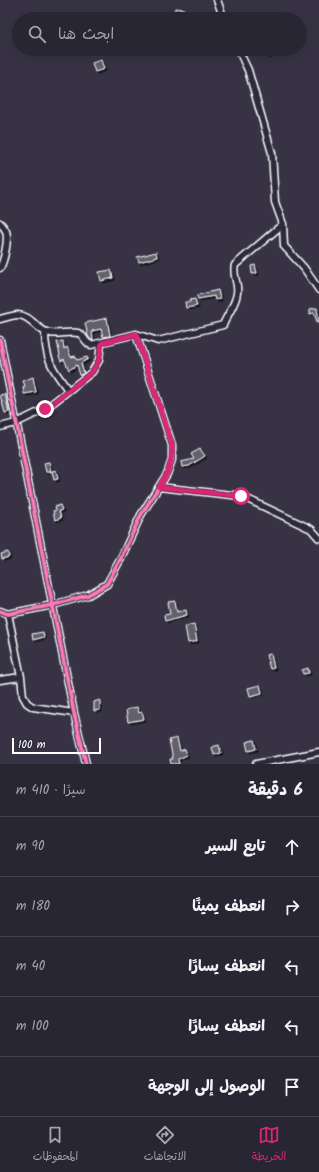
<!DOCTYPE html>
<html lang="ar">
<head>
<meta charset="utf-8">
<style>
  body { margin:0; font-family:Kalam,"Playpen Sans Arabic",sans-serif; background:#312e3c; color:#f1f3f6; direction:rtl }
  .scale { position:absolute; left:12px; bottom:10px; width:89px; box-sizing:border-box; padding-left:4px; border:2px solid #fff; border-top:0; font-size:11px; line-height:14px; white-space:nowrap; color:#fff; -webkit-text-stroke:3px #2f2a3d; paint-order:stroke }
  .stop { position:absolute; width:12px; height:12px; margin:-9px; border:3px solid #db2777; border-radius:50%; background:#fff }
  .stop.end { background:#db2777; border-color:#fff; box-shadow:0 1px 4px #0008 }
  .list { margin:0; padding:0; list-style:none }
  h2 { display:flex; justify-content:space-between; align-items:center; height:52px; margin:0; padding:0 16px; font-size:17px }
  h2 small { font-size:13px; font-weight:400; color:#a5a5ac }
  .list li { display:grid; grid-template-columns:26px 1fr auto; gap:12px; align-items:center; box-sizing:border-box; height:60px; padding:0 16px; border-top:1px solid #45434f }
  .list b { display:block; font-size:15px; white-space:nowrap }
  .list em { font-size:13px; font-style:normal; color:#a5a5ac }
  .icon { flex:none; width:22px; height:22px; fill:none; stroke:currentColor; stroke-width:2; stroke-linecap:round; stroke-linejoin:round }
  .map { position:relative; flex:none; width:319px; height:764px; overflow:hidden; direction:ltr }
  .search { position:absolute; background:#292634; box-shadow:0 4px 16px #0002; left:12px; right:12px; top:12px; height:44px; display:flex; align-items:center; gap:10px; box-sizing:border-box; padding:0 14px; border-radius:22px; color:#a5a5ac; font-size:15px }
  .sheet { height:352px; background:#292634 }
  nav { display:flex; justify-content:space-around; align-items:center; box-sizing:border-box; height:56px; border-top:1px solid #45434f; background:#292634; font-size:11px; color:#a5a5ac }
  nav a { display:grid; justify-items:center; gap:2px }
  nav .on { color:#db2777 }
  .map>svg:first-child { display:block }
</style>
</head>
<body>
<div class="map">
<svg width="319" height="764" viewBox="0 0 319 764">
  <defs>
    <filter id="shadow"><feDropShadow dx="2" dy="2" stdDeviation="0" flood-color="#0009"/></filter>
  </defs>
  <rect width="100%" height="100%" fill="#373345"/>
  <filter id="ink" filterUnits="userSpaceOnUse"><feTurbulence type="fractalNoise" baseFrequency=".025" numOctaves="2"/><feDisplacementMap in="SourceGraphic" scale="8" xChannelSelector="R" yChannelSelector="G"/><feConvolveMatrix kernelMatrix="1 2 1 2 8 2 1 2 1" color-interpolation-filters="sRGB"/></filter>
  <g filter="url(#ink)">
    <!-- building -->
    <path fill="#635f6d" stroke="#fff" filter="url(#shadow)" d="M175,8L184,9L183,19H174Z
      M249,49H272L269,57Z
      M101,60L104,69L95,72L92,63Z
      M156,252L157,257L139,262L137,257Z
      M255,265L257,273L252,274L251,266Z
      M111,270L113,278L101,281L99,272Z
      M218,290L220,299L215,300L214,296L198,299L197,295Z
      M195,299L197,306L186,308L185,302H190V300Z
      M317,308L319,322H317L314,313L310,314V309Z
      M107,318L110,336L103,337L101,329L92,331L93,340H91L88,336L85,323Z
      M63,341L64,349L67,347L71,357L75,356L77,360L87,357L88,359L81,363L84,373L81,375H80L77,365L69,370L64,359L61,361L59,356L60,355L57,342Z
      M33,377L36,392L24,394L23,387L25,386L23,381Z
      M5,394L9,412L5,413L0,395Z
      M200,449L205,456L189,466L182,467L181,462L194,459L191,454Z
      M49,462L51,472H46L44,463Z
      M56,470L58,479L54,480L52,471Z
      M60,505L62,510L59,511L61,518L55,520L53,511L56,510L55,507Z
      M8,552L9,557L2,559L1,554Z
      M175,601L177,612L186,610L187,615L165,621L164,615L170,614L168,602Z
      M194,624L197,641L188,643L185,626Z
      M43,632L44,637L33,640L32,634Z
      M271,654L274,668L270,669L266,655Z
      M308,668L309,673L303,674L302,670Z
      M260,685L262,693L250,696L248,688Z
      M100,700V710L94,711V702Z
      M137,707L139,713L142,712L144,719L128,722L126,710Z
      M177,738L180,751L185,749L187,755L178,759L179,764H171L170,759H173L169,740Z
      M254,740L256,749L248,751L246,742Z
      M219,745L221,753L214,755L212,747Z"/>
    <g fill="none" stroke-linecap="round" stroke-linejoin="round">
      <!-- street casing -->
      <g stroke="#fff" stroke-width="9">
        <path id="street" d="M217,0L224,19
          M238,49L248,70L272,153L275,202L283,224L284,246L304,268L319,290
          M0,223C2,225 5,229 6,231C9,239 4,261 0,268
          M0,319C5,318 13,315 18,315C31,315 38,332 50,333C59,335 69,331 78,333C84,335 85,343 91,345L136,334L158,341L223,325C227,315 236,304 237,293C239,284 232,275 235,265L283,224
          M45,332C45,359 53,370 68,390
          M0,340L74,713L86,764
          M0,427L16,423L45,409L92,372L99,360L101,343
          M159,487L241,496L311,529L319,538
          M0,611L8,614L53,605L88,595L107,584L120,560L141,515L167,474L172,460V445L136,334
          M8,614L21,677L23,696L27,703L33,707L74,713
          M0,680L21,677
          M256,764L319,752"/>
      </g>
      <!-- street -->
      <use href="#street" stroke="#2f2a3d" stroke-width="6"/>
      <!-- cycleway casing -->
      <g stroke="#2f2a3d" stroke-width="6">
        <path id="cycleway" d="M0,340L74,713L86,764
          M0,611L8,614L53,605L88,595L107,584L120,560L141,515L167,474L172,460V445L136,334"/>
      </g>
      <!-- cycleway -->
      <use href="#cycleway" stroke="#fd7abc" stroke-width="4"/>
    </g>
  </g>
  <g fill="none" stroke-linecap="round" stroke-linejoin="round" filter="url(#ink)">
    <!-- route -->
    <path stroke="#db2777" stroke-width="5" d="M45,409L92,372L99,360L102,343L136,334L172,445C172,464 169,471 159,487L241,496"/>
  </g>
</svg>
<div class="scale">100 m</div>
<div class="stop" style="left:241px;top:496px"></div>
<div class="stop end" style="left:45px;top:409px"></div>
<div class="search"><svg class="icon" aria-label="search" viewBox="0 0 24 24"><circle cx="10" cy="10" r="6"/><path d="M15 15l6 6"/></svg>ابحث هنا</div>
</div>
<section class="sheet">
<h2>6 دقيقة<small>سيرًا · 410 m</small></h2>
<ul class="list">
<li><svg class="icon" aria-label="ahead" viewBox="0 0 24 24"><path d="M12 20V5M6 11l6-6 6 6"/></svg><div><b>تابع السير</b></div><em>90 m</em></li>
<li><svg class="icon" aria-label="right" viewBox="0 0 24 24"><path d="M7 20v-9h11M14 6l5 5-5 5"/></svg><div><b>انعطف يمينًا</b></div><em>180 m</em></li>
<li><svg class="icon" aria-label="left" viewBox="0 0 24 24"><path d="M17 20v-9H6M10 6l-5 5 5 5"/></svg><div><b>انعطف يسارًا</b></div><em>40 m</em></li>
<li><svg class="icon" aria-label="left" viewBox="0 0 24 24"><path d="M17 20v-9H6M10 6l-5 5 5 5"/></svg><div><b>انعطف يسارًا</b></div><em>100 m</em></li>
<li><svg class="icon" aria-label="arrive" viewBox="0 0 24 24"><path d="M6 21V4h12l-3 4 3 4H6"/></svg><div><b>الوصول إلى الوجهة</b></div></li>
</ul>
</section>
<nav>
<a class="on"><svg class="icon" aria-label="map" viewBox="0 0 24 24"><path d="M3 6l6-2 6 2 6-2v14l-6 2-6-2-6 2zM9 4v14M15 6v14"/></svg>الخريطة</a>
<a><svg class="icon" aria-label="directions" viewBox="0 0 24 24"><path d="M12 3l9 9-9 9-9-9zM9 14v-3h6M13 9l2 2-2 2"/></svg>الاتجاهات</a>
<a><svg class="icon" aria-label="saved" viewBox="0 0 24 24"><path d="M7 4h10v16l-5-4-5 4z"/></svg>المحفوظات</a>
</nav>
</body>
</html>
